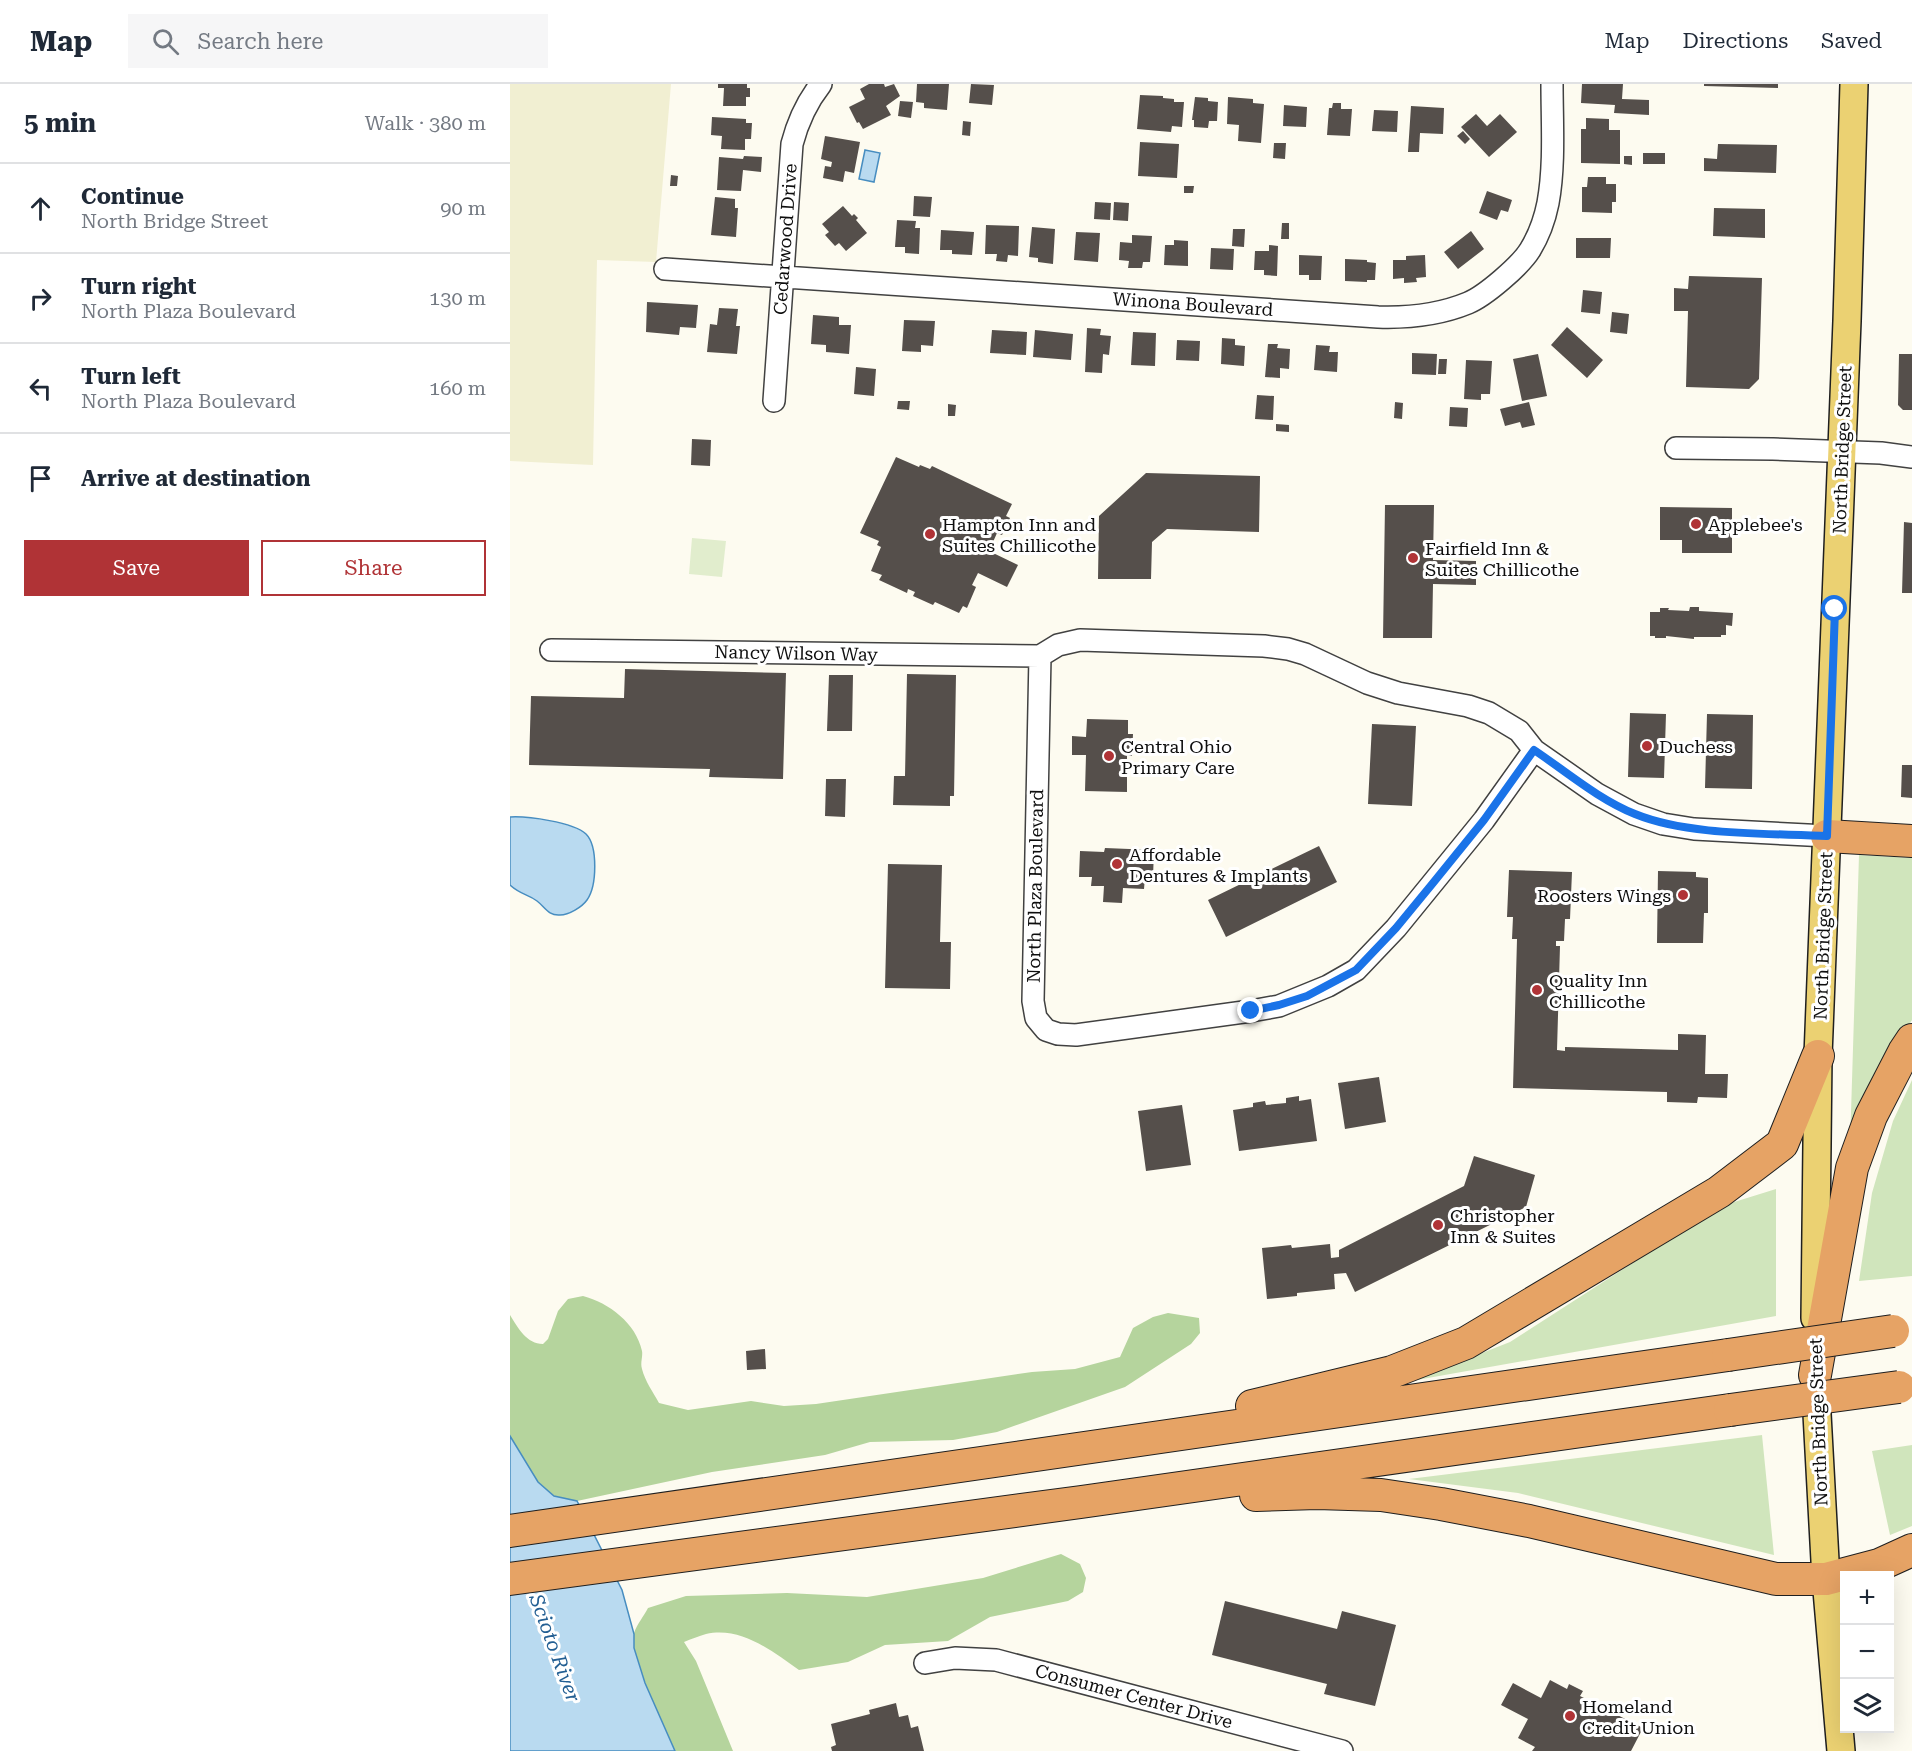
<!DOCTYPE html>
<html lang="en">
<head>
<meta charset="utf-8">
<style>
  body { margin:0; font-family:"Roboto Serif",serif; background:#f6f6f7; color:#1f2937 }
  .controls { position:absolute; right:18px; bottom:18px; display:grid; overflow:hidden; border-radius:0px; box-shadow:0 6px 24px #0002 }
  .controls button { width:54px; height:54px; display:grid; place-items:center; padding:0; border:0; border-bottom:2px solid #e0e1e3; background:#fff; color:#1f2937; font:30px sans-serif }
  .stop { position:absolute; width:18px; height:18px; margin:-14px; border:4px solid #1a73e8; border-radius:50%; background:#fff }
  .stop.end { background:#1a73e8; border-color:#fff; box-shadow:0 2px 6px #0008 }
  .list { margin:0; padding:0; list-style:none }
  h2 { display:flex; justify-content:space-between; align-items:center; height:78px; margin:0; padding:0 24px; font-size:26px }
  h2 small { font-size:20px; font-weight:400; color:#747a83 }
  .list li { display:grid; grid-template-columns:39px 1fr auto; gap:18px; align-items:center; box-sizing:border-box; height:90px; padding:0 24px; border-top:2px solid #e0e1e3 }
  .list b { display:block; font-size:22px; white-space:nowrap }
  .list p { margin:0; font-size:20px; white-space:nowrap; color:#747a83 }
  .list em { font-size:20px; font-style:normal; color:#747a83 }
  .actions { display:flex; gap:12px; padding:18px 24px }
  .actions a { flex:1; padding:14px 0; border:2px solid #b03336; border-radius:0px; text-align:center; font-size:21px; color:#b03336 }
  .actions .main { background:#b03336; color:#fff }
  .icon { flex:none; width:33px; height:33px; fill:none; stroke:currentColor; stroke-width:2; stroke-linecap:round; stroke-linejoin:round }
  .map { position:relative; flex:none; width:1402px; height:1667px; overflow:hidden }
  header { display:flex; align-items:center; gap:36px; box-sizing:border-box; height:84px; padding:0 30px; background:#fff; border-bottom:2px solid #e0e1e3 }
  header strong { font-size:28px }
  nav { display:flex; gap:33px; margin-inline-start:auto; font-size:21px }
  .search { width:420px; height:54px; background:#f6f6f7; display:flex; align-items:center; gap:15px; box-sizing:border-box; padding:0 21px; border-radius:0px; color:#747a83; font-size:22px }
  main { display:flex }
  aside { flex:1; background:#fff }
  .map>svg:first-child { display:block }
</style>
</head>
<body>
<header>
<strong>Map</strong>
<div class="search"><svg class="icon" aria-label="search" viewBox="0 0 24 24"><circle cx="10" cy="10" r="6"/><path d="M15 15l6 6"/></svg>Search here</div>
<nav><a>Map</a><a>Directions</a><a>Saved</a></nav>
</header>
<main>
<aside>
<h2>5 min<small>Walk · 380 m</small></h2>
<ul class="list">
<li><svg class="icon" aria-label="ahead" viewBox="0 0 24 24"><path d="M12 20V5M6 11l6-6 6 6"/></svg><div><b>Continue</b><p>North Bridge Street</p></div><em>90 m</em></li>
<li><svg class="icon" aria-label="right" viewBox="0 0 24 24"><path d="M7 20v-9h11M14 6l5 5-5 5"/></svg><div><b>Turn right</b><p>North Plaza Boulevard</p></div><em>130 m</em></li>
<li><svg class="icon" aria-label="left" viewBox="0 0 24 24"><path d="M17 20v-9H6M10 6l-5 5 5 5"/></svg><div><b>Turn left</b><p>North Plaza Boulevard</p></div><em>160 m</em></li>
<li><svg class="icon" aria-label="arrive" viewBox="0 0 24 24"><path d="M6 21V4h12l-3 4 3 4H6"/></svg><div><b>Arrive at destination</b></div></li>
</ul>
<div class="actions"><a class="main">Save</a><a>Share</a></div>
</aside>
<div class="map">
<svg width="1402" height="1667" viewBox="0 0 1402 1667">
  <rect width="100%" height="100%" fill="#fdfbf0"/>
  <!-- farmland -->
  <path fill="#f1efd2" d="M0,0H161L146,178L87,176L83,381L0,377Z"/>
  <!-- green -->
  <path fill="#d0e5bc" d="M1349,771L1402,774V936L1377,978L1340,1061Z
    M1402,996V1192L1349,1197L1362,1109L1383,1037Z
    M1266,1105V1232L901,1297L1000,1258L1163,1153L1221,1119Z
    M1252,1351L1264,1471L1008,1409L899,1395Z
    M1402,1361V1442L1380,1451L1362,1367Z"/>
  <!-- forest -->
  <path fill="#b5d49d" d="M73,1212C99,1219 126,1239 132,1267C133,1273 130,1279 132,1285C135,1297 143,1308 149,1319L178,1326L241,1317L274,1322L306,1320L522,1288L565,1285L610,1273L623,1244L643,1233L658,1229L689,1234L690,1249L681,1260L615,1303L487,1348L443,1356L360,1358L315,1371L202,1388L67,1417L44,1412L28,1398L0,1352V1231C8,1244 17,1260 33,1260L38,1255L48,1227L58,1215Z
    M551,1470L570,1480L576,1494L573,1508L558,1517L480,1533L438,1557L375,1561L338,1578L289,1586C262,1567 231,1542 196,1550C189,1552 181,1555 174,1558L186,1577L223,1667H165C155,1644 117,1570 124,1549C127,1540 134,1532 138,1524L176,1512L277,1509L357,1513L473,1494Z"/>
  <!-- pitch -->
  <path fill="#e1edcd" d="M182,454L216,457L212,493L179,490Z"/>
  <!-- water -->
  <path fill="#b9daf0" stroke="#478dc0" stroke-width="1.5" d="M355,66L370,69L364,98L349,95Z
    M0,733C17,732 63,738 76,750C88,762 87,802 77,816C72,823 59,831 50,831C38,832 35,823 27,817C18,810 11,811 0,801Z
    M0,1352L28,1398L44,1412L67,1417L112,1506L124,1550V1564L135,1599L165,1667H0Z"/>
  <!-- building -->
  <path fill="#554f4b" d="M208,0H237V4H240V13H236V22H213L214,4H208Z
    M359,0H374L375,3L384,0L390,12L376,22L381,31L353,45L349,38L347,39L339,23L355,15L350,5Z
    M407,0H439L437,26L414,24V19L406,18Z
    M461,0L484,1L482,21L459,19Z
    M1072,0H1113L1112,15L1139,16V31L1104,29L1105,21L1071,19Z
    M1194,0H1268V4L1194,2Z
    M630,11L653,12V14L664,15V18H674L672,43L662,42L661,48L627,45Z
    M685,13L698,14V17L708,18L707,37H699L698,44L684,43V36H682Z
    M718,13L743,15V19L754,20L751,59L728,57L729,41L717,40Z
    M390,17L403,18L401,34L388,32Z
    M823,19H831V25H842L840,52L817,51L819,24H822Z
    M774,21L797,23L796,43L773,42Z
    M901,22L934,24L933,50L910,49L909,68H898Z
    M864,26L888,27L887,48L862,47Z
    M966,30L977,42L990,30L1007,48L979,73L951,43Z
    M202,33L236,35V39H242L241,55H235V66L211,65L212,52L201,51Z
    M1076,34L1099,35V46H1110V80L1071,79V45H1076Z
    M453,37L461,38L460,52L452,51Z
    M953,47L960,55L955,60L947,52Z
    M315,52L350,58L344,89L335,87L333,98L313,94L315,82L321,83L322,78L311,75Z
    M630,58L669,60L667,94L628,92Z
    M764,59H776L775,75L763,74Z
    M1208,60L1267,61L1266,89L1194,87V74L1207,75Z
    M1133,69H1155V80H1133Z
    M234,72L252,73L251,88L233,86L231,107L207,106L209,73L233,75Z
    M1114,72H1122V81L1114,80Z
    M161,91L168,92L167,102H160Z
    M1078,93H1096V100H1106V118H1102V129L1072,128V103H1077Z
    M674,102H684L683,109H674Z
    M977,107L1002,116L998,128L991,126L987,136L969,129Z
    M404,112L422,113L420,133L403,132Z
    M205,113L225,115V124H228L226,153L201,151Z
    M585,118L601,119L600,136L584,135Z
    M604,118L619,119L618,137L603,136Z
    M333,122L342,132L344,130L348,134L346,136L357,149L336,167L329,159L325,162L315,151L319,148L312,140Z
    M1204,124L1255,125V154L1203,152Z
    M387,136L406,137L405,144H410L409,170L395,169V163H385Z
    M772,139H779V155H771Z
    M476,141L509,142L508,172L498,171L497,178L486,177L487,170H475Z
    M522,143L545,145L543,180L528,178V174L519,173Z
    M723,145H735L734,163L722,162Z
    M431,146L464,148L462,171L442,170V166H430Z
    M961,147L974,165L948,185L934,168Z
    M566,148L590,149L588,178L564,176Z
    M622,151L642,152L640,178H633L632,184H618L619,177L609,176L610,158L622,159Z
    M1066,154H1101L1100,174H1066Z
    M664,156L678,157V182L654,181L655,161H664Z
    M759,161L768,162L767,192L754,191V186H744L745,167H759Z
    M701,164L724,165L723,186L700,185Z
    M789,171L812,172L811,196H799V191H789Z
    M915,171L916,193L906,194L907,198L894,199V194L883,195V176H896V172Z
    M835,175L857,176V178L866,179L865,196H857V198L835,197Z
    M1179,192L1252,194L1249,295L1239,305L1176,303L1178,227H1164V204L1178,205Z
    M1073,206L1092,208L1090,230L1071,228Z
    M137,218L188,221L186,244L170,243L169,251L136,248Z
    M209,224L228,225L226,242H230L227,270L197,268L200,240L207,241Z
    M1102,228L1119,230L1117,250L1100,248Z
    M303,231L329,233V241H341L339,270L316,268V261L301,260Z
    M394,236L425,237L423,262L411,261V268L392,267Z
    M1057,243L1093,276L1077,294L1041,261Z
    M577,244L591,245L590,251L601,252L599,271L593,270L592,289L575,288Z
    M482,246L517,248L516,271L480,269Z
    M525,246L563,250L561,276L523,273Z
    M623,248L646,249L645,282L621,281Z
    M712,254L725,255V261L735,262L734,282L711,280Z
    M667,256L690,257L689,277L666,276Z
    M758,260H768L767,264L780,265L779,285L770,284V294L755,293Z
    M806,261L820,262L819,268H828L827,288L804,286Z
    M902,269L927,270L926,291L902,290Z
    M1028,270L1037,312L1012,317L1003,275Z
    M1389,270H1402V326H1393L1388,321Z
    M929,275H937L936,290H928Z
    M956,276L982,277L980,310H971V316L954,315Z
    M346,283L366,285L364,312L344,310Z
    M747,311L764,312L763,336L745,335Z
    M388,317H400L399,326L387,325Z
    M885,318L893,319L892,335L884,334Z
    M1019,318L1025,341L1012,344L1010,338L995,342L990,325Z
    M438,320L446,321L445,332H438Z
    M940,323L958,324L957,343L939,342Z
    M766,340L779,341V348L766,347Z
    M182,355L201,356L200,382L181,381Z
    M386,373L409,383L410,381L420,385L422,382L502,420L496,432L500,434L492,451L487,449L479,467L508,481L497,503L468,489L462,501L466,503L457,524L453,522L449,529L425,518L423,521L403,512L405,508L398,505L397,509L369,496L372,491L361,487L371,463L367,461L369,457L350,449Z
    M636,389L750,392L749,448L657,445L642,458L641,495H588L589,432Z
    M875,421H924L923,476L966,477V501L923,500L922,554H873Z
    M1150,423L1222,424V469H1172V456H1150Z
    M1394,438L1402,439V509H1392Z
    M1180,523H1189V527L1223,529L1222,542L1216,541V551H1211V553H1184V555L1156,552V554H1145V552H1140V528H1150V524H1159L1158,526L1179,527Z
    M115,585L276,589L273,695L199,693L200,685L19,681L21,612L114,614Z
    M397,590L446,591L444,712H440V722L383,721L384,692H395Z
    M319,591H343L342,647H317Z
    M1120,629L1156,630L1154,694L1118,693Z
    M1197,630L1243,631L1242,705L1195,704Z
    M577,635L618,636V650H623L622,672H617V708L575,707L576,671H562V652L576,653Z
    M862,640L906,642L902,722L858,720Z
    M1392,681H1402V714L1391,713Z
    M316,695H336L335,733L315,732Z
    M809,762L827,798L716,853L698,816Z
    M595,764L644,766L643,793H635L634,805L613,804L612,819L593,818L594,802H581L582,793H569L570,767L594,768Z
    M378,780L432,781L430,858H441L440,905L375,904Z
    M999,786L1062,788L1060,835H1055L1054,857H1046V862H1050L1047,966L1055,967V963L1168,966V950L1196,951L1195,990H1218L1217,1014L1188,1013L1187,1019L1157,1018V1008L1003,1004L1007,855H1002L1003,833H997Z
    M1148,787L1186,788V793L1198,794V829H1194L1193,859H1147Z
    M869,993L876,1038L835,1045L828,999Z
    M789,1012V1017L801,1015L807,1057L729,1067L723,1026L743,1023V1019L755,1017L756,1021L776,1019V1014Z
    M672,1021L681,1081L636,1087L628,1027Z
    M964,1072L1025,1091L1016,1123L845,1208L836,1189L824,1190L825,1205L787,1209V1212L757,1215L752,1164L781,1161L782,1164L820,1160L821,1174L829,1173V1166L954,1102Z
    M255,1265L256,1285L237,1286L236,1267Z
    M715,1517L827,1545L832,1527L886,1541L865,1622L814,1610L817,1600L702,1571Z
    M1040,1596L1057,1605L1059,1600L1073,1607L1070,1612L1133,1644L1121,1667H1022L1025,1663L1008,1654L1018,1635L991,1621L1003,1599L1031,1614Z
    M386,1619L389,1633L398,1631L401,1644L408,1642L414,1667H322L321,1663L326,1661L321,1640L360,1630L359,1626Z"/>
  <g fill="none" stroke-linecap="round" stroke-linejoin="round">
    <!-- minor casing -->
    <g stroke="#414141" stroke-width="24">
      <path id="minor" d="M155,185L868,233C899,234 929,231 958,219C975,212 1010,182 1020,166C1028,153 1035,134 1038,119C1045,81 1042,39 1042,0
        M264,317L282,60C288,37 296,19 311,0
        M1166,364L1263,365L1371,369L1402,373
        M41,566L530,572
        M1024,666L974,736L886,844L846,886L818,902L769,922L741,927L566,951L548,950L536,946L526,934L523,917L530,572L548,561L570,556L754,562L778,565L795,570L857,599L888,609L958,622L979,629L1009,647L1024,666L1087,710L1124,730L1153,740L1184,745L1317,752
        M415,1579L445,1574L486,1576L832,1667"/>
    </g>
    <!-- major casing -->
    <g stroke="#1f1f1f" stroke-width="30">
      <path id="major" d="M1305,1234L1308,972L1337,237L1344,0
        M1305,1293L1316,1495L1331,1667"/>
    </g>
    <!-- highway casing -->
    <g stroke="#1f1f1f" stroke-width="34">
      <path id="highway" d="M1317,752L1402,757
        M1305,1291L1342,1084L1361,1032L1394,968L1402,956
        M742,1322L882,1288L956,1259L1209,1108L1272,1060L1308,972
        M746,1411L807,1409L871,1411L931,1420L1019,1437L1266,1495H1316L1369,1481L1402,1466
        M0,1447L1218,1271
        M0,1495L571,1418L1220,1326"/>
    </g>
    <!-- minor -->
    <use href="#minor" stroke="#fff" stroke-width="21"/>
    <!-- major -->
    <use href="#major" stroke="#ebd172" stroke-width="27"/>
    <!-- highway -->
    <use href="#highway" stroke="#e6a365" stroke-width="32"/>
    <!-- highway-bridge casing -->
    <g stroke="#1f1f1f" stroke-width="34" stroke-linecap="butt">
      <path id="highway-bridge" d="M1218,1271L1383,1247
        M1220,1326L1389,1303"/>
    </g>
    <!-- highway-bridge -->
    <use href="#highway-bridge" stroke="#e6a365" stroke-width="32"/>
  </g>
  <g fill="none" stroke-linecap="round" stroke-linejoin="round">
    <!-- route -->
    <path stroke="#1a73e8" stroke-width="8" d="M741,927L769,921L797,912L846,886L886,844L923,799L974,736L1024,666C1057,688 1088,715 1125,730C1179,752 1257,749 1317,752L1325,525"/>
  </g>
  <!-- markers -->
  <g fill="#b03336" stroke="#fff" stroke-width="2">
    <circle cx="1186" cy="440" r="6"/>
    <circle cx="420" cy="450" r="6"/>
    <circle cx="903" cy="474" r="6"/>
    <circle cx="1137" cy="662" r="6"/>
    <circle cx="599" cy="672" r="6"/>
    <circle cx="607" cy="780" r="6"/>
    <circle cx="1173" cy="811" r="6"/>
    <circle cx="1027" cy="906" r="6"/>
    <circle cx="928" cy="1141" r="6"/>
    <circle cx="1060" cy="1632" r="6"/>
  </g>
  <g text-anchor="middle" dominant-baseline="central" stroke-width="6" stroke-linejoin="round" paint-order="stroke">
    <!-- street labels -->
    <g font-size="18" fill="#0e0e0e" stroke="#fff">
      <text transform="translate(275 155) rotate(-86)">Cedarwood Drive</text>
      <text transform="translate(683 220) rotate(4)">Winona Boulevard</text>
      <text transform="translate(1332 366) rotate(-88)">North Bridge Street</text>
      <text transform="translate(286 569) rotate(1)">Nancy Wilson Way</text>
      <text transform="translate(525 802) rotate(-89)">North Plaza Boulevard</text>
      <text transform="translate(1313 852) rotate(-88)">North Bridge Street</text>
      <text transform="translate(1308 1338) rotate(-92)">North Bridge Street</text>
      <text transform="translate(624 1612) rotate(15)">Consumer Center Drive</text>
    </g>
    <!-- poi labels -->
    <g font-size="18" fill="#0e0e0e" stroke="#fff" text-anchor="start">
      <text x="432" y="440">Hampton Inn and<tspan x="432" dy="21">Suites Chillicothe</tspan></text>
      <text x="1198" y="440">Applebee's</text>
      <text x="915" y="464">Fairfield Inn &amp;<tspan x="915" dy="21">Suites Chillicothe</tspan></text>
      <text x="611" y="662">Central Ohio<tspan x="611" dy="21">Primary Care</tspan></text>
      <text x="1149" y="662">Duchess</text>
      <text x="619" y="770">Affordable<tspan x="619" dy="21">Dentures &amp; Implants</tspan></text>
      <text x="1161" y="811" text-anchor="end">Roosters Wings</text>
      <text x="1039" y="896">Quality Inn<tspan x="1039" dy="21">Chillicothe</tspan></text>
      <text x="940" y="1131">Christopher<tspan x="940" dy="21">Inn &amp; Suites</tspan></text>
      <text x="1072" y="1622">Homeland<tspan x="1072" dy="21">Credit Union</tspan></text>
    </g>
    <!-- water labels -->
    <g font-size="20" font-style="italic" fill="#235f93" stroke="#fff">
      <text transform="translate(45 1564) rotate(70)">Scioto River</text>
    </g>
  </g>
</svg>
<div class="controls">
<button>+</button>
<button>−</button>
<button><svg class="icon" aria-label="layers" viewBox="0 0 24 24"><path d="M12 4l9 5-9 5-9-5zM3 14l9 5 9-5"/></svg></button>
</div>
<div class="stop" style="left:1325px;top:525px"></div>
<div class="stop end" style="left:741px;top:927px"></div>
</div>
</main>
</body>
</html>
